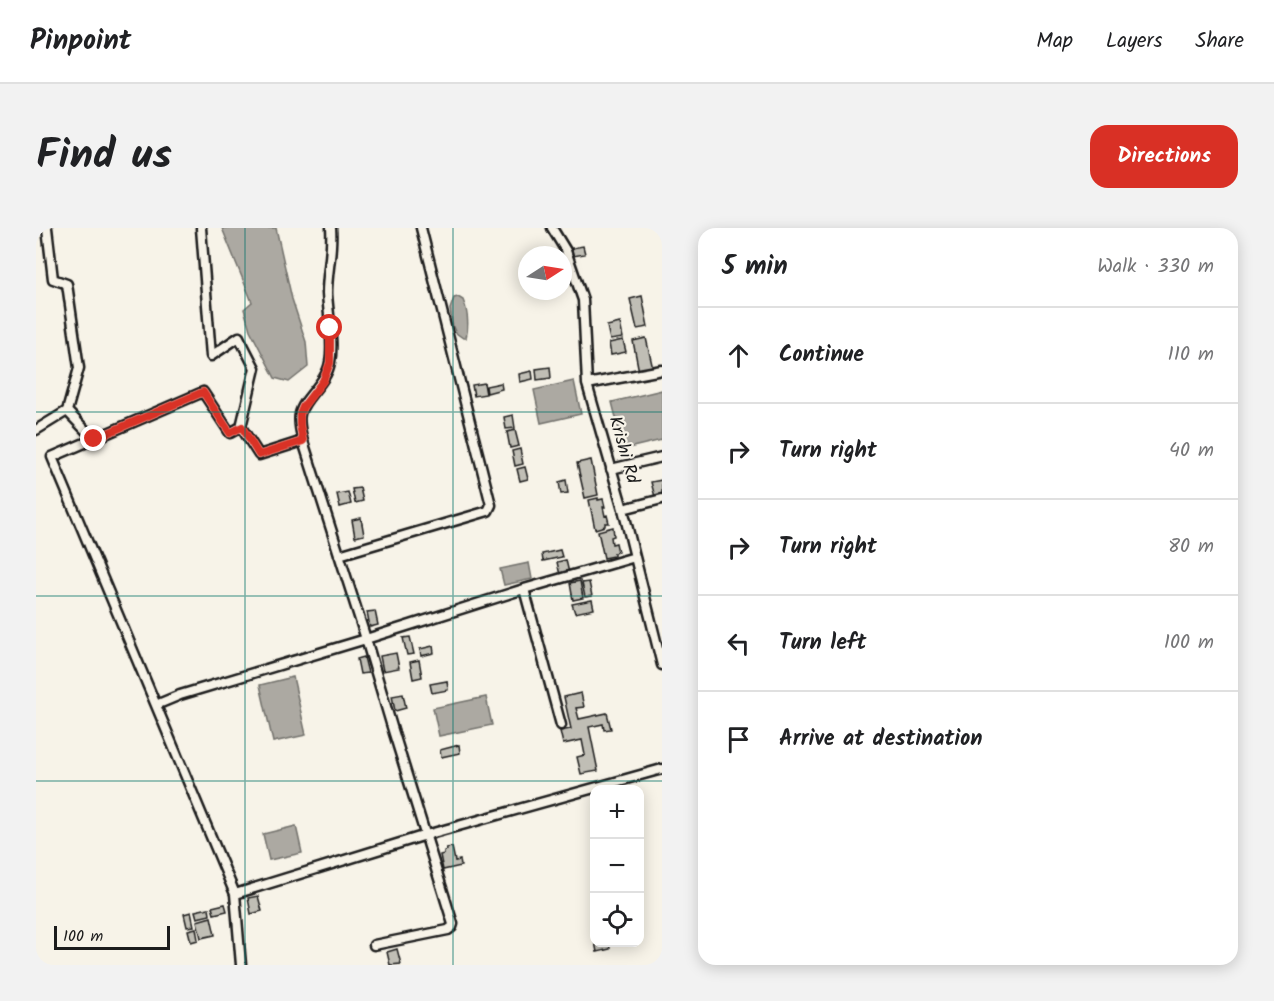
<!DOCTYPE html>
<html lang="en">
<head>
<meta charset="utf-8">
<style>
  body { margin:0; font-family:Kalam,sans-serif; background:#f2f2f2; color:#202124 }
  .controls { position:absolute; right:18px; bottom:18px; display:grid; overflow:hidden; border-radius:12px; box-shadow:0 3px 15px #0003 }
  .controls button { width:54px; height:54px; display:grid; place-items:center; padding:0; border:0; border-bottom:2px solid #e0e0e0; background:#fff; color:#202124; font:30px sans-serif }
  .compass { position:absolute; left:482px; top:18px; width:54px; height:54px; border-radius:50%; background:#fff; box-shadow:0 3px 15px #0003; rotate:78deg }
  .scale { position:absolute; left:18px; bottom:15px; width:116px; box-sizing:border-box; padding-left:6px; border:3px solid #1c1c1c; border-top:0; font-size:16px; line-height:21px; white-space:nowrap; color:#1c1c1c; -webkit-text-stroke:4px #f7f3e8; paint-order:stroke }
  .stop { position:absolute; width:18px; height:18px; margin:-14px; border:4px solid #d93025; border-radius:50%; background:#fff }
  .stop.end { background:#d93025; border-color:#fff; box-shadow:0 2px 6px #0008 }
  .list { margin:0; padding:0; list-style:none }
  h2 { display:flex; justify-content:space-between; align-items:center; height:78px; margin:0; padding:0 24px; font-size:26px }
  h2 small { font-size:20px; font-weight:400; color:#757577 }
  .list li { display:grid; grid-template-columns:39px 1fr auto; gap:18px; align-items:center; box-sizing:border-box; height:96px; padding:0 24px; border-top:2px solid #e0e0e0 }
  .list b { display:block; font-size:22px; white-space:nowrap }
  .list em { font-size:20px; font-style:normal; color:#757577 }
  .icon { flex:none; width:33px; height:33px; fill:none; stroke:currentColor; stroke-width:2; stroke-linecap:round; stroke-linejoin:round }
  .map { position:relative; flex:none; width:626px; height:737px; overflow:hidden; border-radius:18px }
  header { display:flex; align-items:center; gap:36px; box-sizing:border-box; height:84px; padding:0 30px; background:#fff; border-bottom:2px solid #e0e0e0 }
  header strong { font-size:28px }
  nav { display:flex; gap:33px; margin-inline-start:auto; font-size:21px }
  .intro { display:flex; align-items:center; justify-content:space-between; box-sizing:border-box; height:144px; padding:0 36px }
  h1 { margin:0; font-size:42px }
  .button { padding:15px 27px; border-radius:18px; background:#d93025; color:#fff; font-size:21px; font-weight:700 }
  main { display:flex; gap:36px; padding:0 36px }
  aside { flex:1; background:#fff; border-radius:18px; box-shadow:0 3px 15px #0003 }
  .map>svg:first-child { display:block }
</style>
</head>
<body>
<header>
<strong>Pinpoint</strong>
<nav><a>Map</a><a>Layers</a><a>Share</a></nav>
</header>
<div class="intro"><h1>Find us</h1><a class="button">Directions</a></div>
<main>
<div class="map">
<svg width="626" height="737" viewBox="0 0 626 737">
  <rect width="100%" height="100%" fill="#f7f3e8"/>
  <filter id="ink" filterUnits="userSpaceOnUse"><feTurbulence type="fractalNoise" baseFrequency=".0167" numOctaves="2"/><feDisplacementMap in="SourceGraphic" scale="12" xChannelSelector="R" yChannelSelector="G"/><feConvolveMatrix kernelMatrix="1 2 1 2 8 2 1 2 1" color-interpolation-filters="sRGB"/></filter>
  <g filter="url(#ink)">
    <!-- water -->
    <path fill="#aca9a2" stroke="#72716c" stroke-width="1.5" d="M186,0H240L256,71L270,114L272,139L253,154L239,150L214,102L208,81L216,74Z
      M422,69L427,72C432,84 433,97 430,110H427L420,105L417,99L414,81L418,70Z
      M538,153L545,186L505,195L498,162Z
      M626,162V212L588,221L576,174Z
      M493,335L496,351L468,357L464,341Z
      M257,449L270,507L237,514L224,457Z
      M450,469L456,497L403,508L397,480Z
      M260,598L266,625L233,632L227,606Z"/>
    <!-- building -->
    <path fill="#c0beb5" stroke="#1c1c1c" stroke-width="1.5" d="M547,18L549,26L537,28L536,20Z
      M606,68L612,99L601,101L594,71Z
      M584,95L587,110L574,112L571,98Z
      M610,110L617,141L603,144L597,113Z
      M587,112L590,124L575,127L573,115Z
      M514,139L515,150L501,152L500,141Z
      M496,143L497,151L484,154L483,146Z
      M448,155L450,166L438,168L436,157Z
      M465,155L466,161L451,165L450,158Z
      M477,187L479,200L470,201L468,189Z
      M479,202L483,218L474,220L471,204Z
      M484,221L487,236L479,238L476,223Z
      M555,232L562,267L549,270L541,235Z
      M489,239L492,251L484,253L481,241Z
      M530,252L532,265L525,266L523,254Z
      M626,252V268L619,269L615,254Z
      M324,260L327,273L319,275L316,261Z
      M312,264L315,276L304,279L301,266Z
      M562,270V272L567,271L569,279H567L569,288L571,287L573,295H569V298L559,301L553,272Z
      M325,290L328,307L319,309L316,292Z
      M577,299L578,308L575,309L576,316L580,315L582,324L578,325V328L568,330L562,303Z
      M524,322L526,329L507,333L506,326Z
      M530,332L533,345L524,347L521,334Z
      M544,353L547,370L537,372L534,355Z
      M553,354L556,368L549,369L546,355Z
      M556,372L558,381L539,385L536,376Z
      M339,383L342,397L334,399L331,384Z
      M374,409L378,426L371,427L367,410Z
      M397,418L398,425L385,428L384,421Z
      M360,425L363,440L347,443L344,428Z
      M328,429L332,445L324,446L321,431Z
      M383,432L386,449L377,451L374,434Z
      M411,453L412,462L396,465L394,456Z
      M545,465L548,479L540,480L543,491L571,485L575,501L568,502L567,496L553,499L562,543L545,546L541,529L549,527L546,512L527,516L524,503L535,501L528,469Z
      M367,466L370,480L359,483L356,468Z
      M423,517L424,525L405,529L404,522Z
      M416,619L419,633L424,632L425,638L407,642L404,627L408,626V623L411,622L410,620Z
      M222,668L226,683L215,686L212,670Z
      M189,676L191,683L178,686L176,679Z
      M173,680L174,687L161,690L159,683Z
      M155,684L158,698L151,699L148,686Z
      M175,689L179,707L165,710L161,693Z
      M160,700L162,712L155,714L152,702Z
      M559,714H573L574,721L561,724Z
      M361,721L365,736L354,737L351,724Z"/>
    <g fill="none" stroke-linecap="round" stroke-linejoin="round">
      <!-- minor casing -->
      <g stroke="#1c1c1c" stroke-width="13">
        <path id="minor" d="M11,0L17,51L31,56L43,140L31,183L58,211L167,164L194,205L205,199
          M165,0L175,128L203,109L219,140L205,199L223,227L267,213
          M295,0C297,23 291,43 291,65C292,85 298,115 294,134C291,155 267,170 264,186C262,195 265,205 267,213L330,411L356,499L417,696L416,699L412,702L338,717
          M516,0L530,23L547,72L551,156L626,142
          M551,156L587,281L626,437
          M0,202L31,183
          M58,211L16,229L199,666L205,737
          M575,241L626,229
          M587,281L626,271
          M303,327L452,283L455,277L385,0
          M488,361L525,497
          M120,477L144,467L330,411L488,361L599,329
          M199,666L390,607L626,541"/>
      </g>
      <!-- minor -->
      <use href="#minor" stroke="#f7f3e8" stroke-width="8"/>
    </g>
  </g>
  <g fill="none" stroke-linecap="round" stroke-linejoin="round" filter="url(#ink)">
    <!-- route -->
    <path stroke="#d93025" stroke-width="8" d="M58,211L167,164L194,205L206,199L223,227L267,213L264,197V186L267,179L287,153L294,135V100"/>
  </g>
  <!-- grid -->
  <path fill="none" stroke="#0f766e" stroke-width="1.5" stroke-opacity="0.55" d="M209,0V737M417,0V737M0,184H626M0,368H626M0,553H626"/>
  <g text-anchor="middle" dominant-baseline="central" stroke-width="4.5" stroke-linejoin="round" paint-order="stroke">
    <!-- street labels -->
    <g font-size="18" fill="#1c1c1c" stroke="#f7f3e8">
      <text transform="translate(587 222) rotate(74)">Krishi Rd</text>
    </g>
  </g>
</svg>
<div class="controls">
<button>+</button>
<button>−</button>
<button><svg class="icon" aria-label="locate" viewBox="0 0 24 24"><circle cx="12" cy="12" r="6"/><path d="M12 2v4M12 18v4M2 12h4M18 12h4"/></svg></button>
</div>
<svg class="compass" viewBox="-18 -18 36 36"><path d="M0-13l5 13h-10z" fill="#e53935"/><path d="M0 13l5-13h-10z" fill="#757577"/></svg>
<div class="scale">100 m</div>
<div class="stop" style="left:294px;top:100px"></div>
<div class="stop end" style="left:58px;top:211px"></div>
</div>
<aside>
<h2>5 min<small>Walk · 330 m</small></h2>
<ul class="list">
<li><svg class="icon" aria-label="ahead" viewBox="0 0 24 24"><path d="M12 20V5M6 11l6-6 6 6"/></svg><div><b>Continue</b></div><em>110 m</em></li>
<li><svg class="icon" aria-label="right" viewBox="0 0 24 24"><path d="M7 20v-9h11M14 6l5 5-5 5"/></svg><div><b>Turn right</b></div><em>40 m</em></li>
<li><svg class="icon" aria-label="right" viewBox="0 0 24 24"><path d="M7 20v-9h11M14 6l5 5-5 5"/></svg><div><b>Turn right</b></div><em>80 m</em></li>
<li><svg class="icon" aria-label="left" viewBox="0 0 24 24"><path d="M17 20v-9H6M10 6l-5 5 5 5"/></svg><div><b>Turn left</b></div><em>100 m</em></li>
<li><svg class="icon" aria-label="arrive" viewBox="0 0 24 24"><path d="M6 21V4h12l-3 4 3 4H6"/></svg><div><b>Arrive at destination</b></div></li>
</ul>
</aside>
</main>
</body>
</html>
